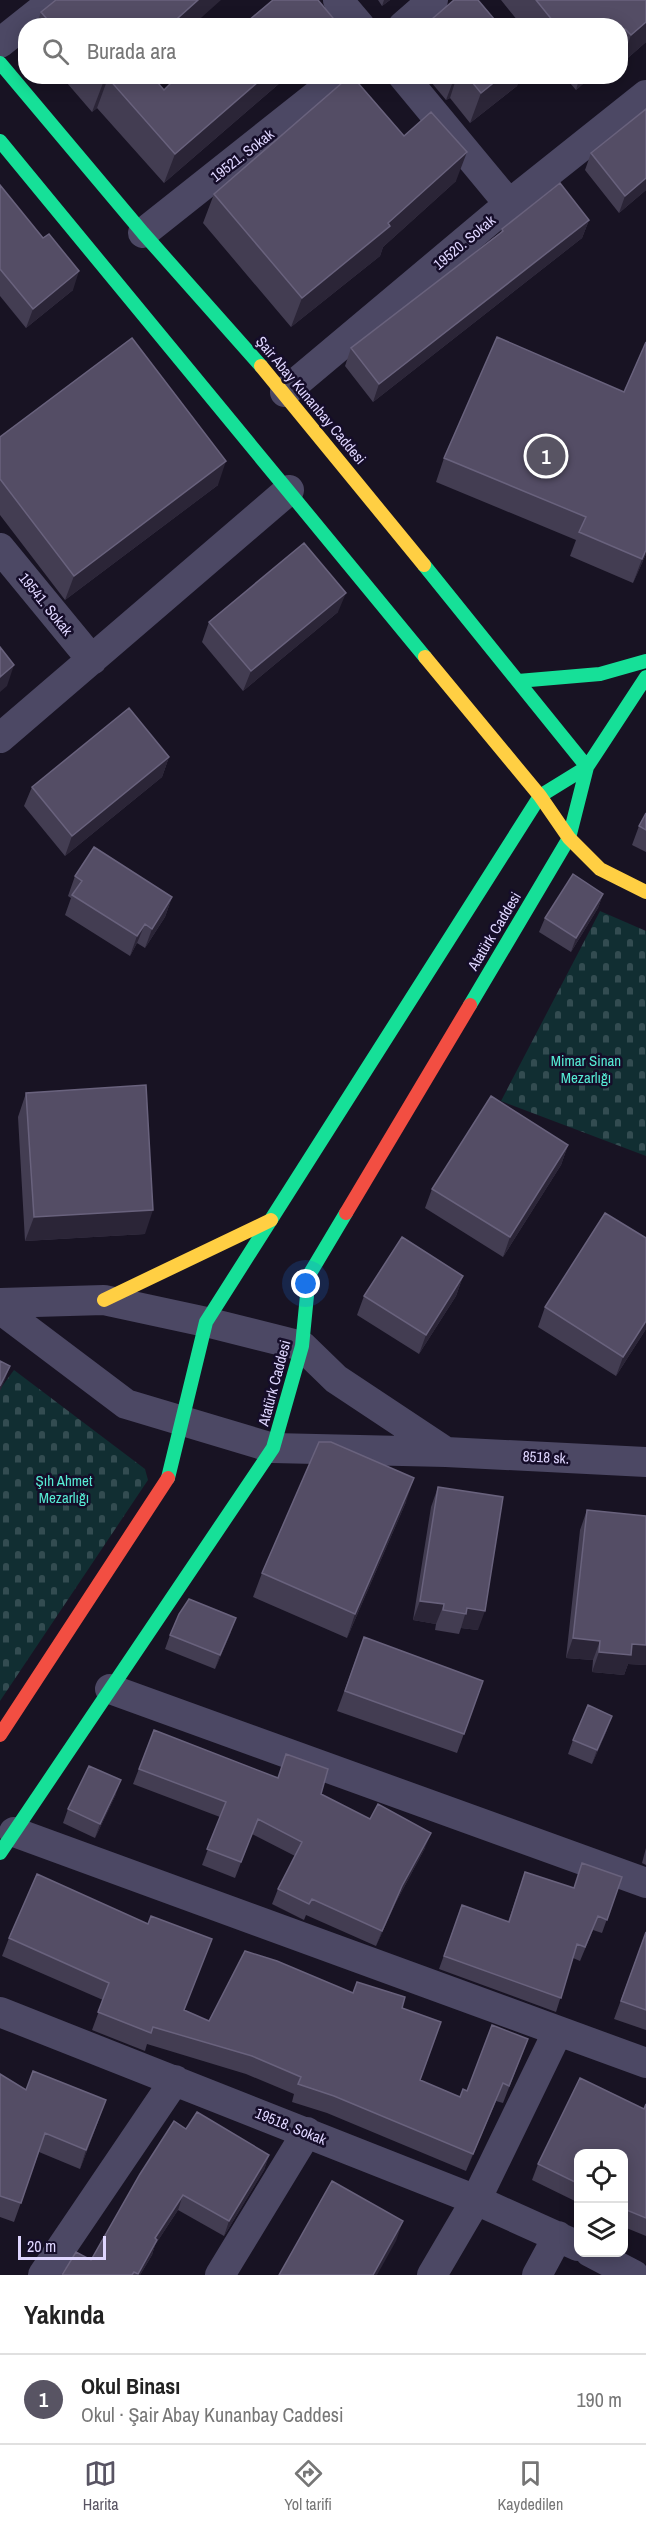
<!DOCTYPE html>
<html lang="tr">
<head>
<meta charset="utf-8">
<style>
  body { margin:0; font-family:"Archivo Narrow",sans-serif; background:#f2f2f2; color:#222 }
  .controls { position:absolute; right:18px; bottom:18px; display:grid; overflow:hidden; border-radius:12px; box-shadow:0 3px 15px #0003 }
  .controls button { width:54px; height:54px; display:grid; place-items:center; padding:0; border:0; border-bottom:2px solid #e0e0e0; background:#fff; color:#222; font:30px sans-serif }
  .scale { position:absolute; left:18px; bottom:15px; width:88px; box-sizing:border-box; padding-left:6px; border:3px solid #dfd6ff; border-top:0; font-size:16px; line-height:21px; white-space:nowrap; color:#dfd6ff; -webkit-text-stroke:4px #150d29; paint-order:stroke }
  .you { position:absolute; left:306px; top:1284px; width:21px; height:21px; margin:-15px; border:4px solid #fff; border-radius:50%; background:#1a73e8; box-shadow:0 0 0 9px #1a73e833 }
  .badge { display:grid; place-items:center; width:39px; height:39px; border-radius:50%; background:#585463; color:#fff; font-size:20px; font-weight:700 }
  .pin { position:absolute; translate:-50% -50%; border:3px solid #fff; box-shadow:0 2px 6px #0006 }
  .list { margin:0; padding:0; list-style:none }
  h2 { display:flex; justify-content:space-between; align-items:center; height:78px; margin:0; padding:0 24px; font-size:26px }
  h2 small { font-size:20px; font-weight:400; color:#767676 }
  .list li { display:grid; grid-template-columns:39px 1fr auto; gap:18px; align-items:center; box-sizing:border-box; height:90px; padding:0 24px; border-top:2px solid #e0e0e0 }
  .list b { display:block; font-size:22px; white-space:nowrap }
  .list p { margin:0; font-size:20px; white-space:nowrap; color:#767676 }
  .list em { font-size:20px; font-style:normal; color:#767676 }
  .icon { flex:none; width:33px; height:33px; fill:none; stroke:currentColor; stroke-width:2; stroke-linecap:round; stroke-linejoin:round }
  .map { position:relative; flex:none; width:646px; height:2275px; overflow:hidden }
  .search { position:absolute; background:#fff; box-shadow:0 3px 15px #0003; left:18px; right:18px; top:18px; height:66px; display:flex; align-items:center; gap:15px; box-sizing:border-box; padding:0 21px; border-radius:24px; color:#767676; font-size:22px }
  .sheet { height:168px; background:#fff }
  nav { display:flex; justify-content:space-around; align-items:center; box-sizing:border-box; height:84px; border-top:2px solid #e0e0e0; background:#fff; font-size:16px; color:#767676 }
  nav a { display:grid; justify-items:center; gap:3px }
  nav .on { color:#585463 }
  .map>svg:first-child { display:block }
</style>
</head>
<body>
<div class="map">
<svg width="646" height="2275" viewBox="0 0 646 2275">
  <defs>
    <pattern id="cemetery-stones" width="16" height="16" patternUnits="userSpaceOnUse" patternTransform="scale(1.5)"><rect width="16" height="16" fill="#112e32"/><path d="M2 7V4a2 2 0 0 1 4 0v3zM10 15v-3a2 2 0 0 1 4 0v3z" fill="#334c51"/></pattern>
  </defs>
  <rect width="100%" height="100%" fill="#181323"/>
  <!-- cemetery -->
  <path fill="url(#cemetery-stones)" d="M600,911L646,931V1156L501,1101Z
    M14,1370L145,1469L148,1480L0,1701V1389Z"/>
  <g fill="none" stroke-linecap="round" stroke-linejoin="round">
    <!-- street -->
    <path stroke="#4c4864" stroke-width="30" d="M338,0L360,26
      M403,26L433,0
      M0,43L54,0
      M403,76L509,204
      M143,233L341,76
      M285,392L509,204L646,95
      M0,548L92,660
      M0,738L289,490
      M0,1303L104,1300L206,1322L302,1346L336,1379L446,1452
      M0,1309L126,1404L273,1448L446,1452L646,1462
      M110,1689L646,1883
      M14,1832L646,2063
      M0,2012L476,2200L578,2246
      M590,2252L634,2275
      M43,2275L175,2080
      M220,2275L307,2132
      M432,2275L476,2200L558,2031
      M537,2275L558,2236"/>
    <!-- fast -->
    <path stroke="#16e098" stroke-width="14" d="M0,63L143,233L261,366
      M0,141L425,657
      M424,565L587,767
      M518,681L600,674L646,661
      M470,1005L569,838L587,767L646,677
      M168,1478L206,1322L540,796L587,767
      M0,1853L273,1448L302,1346L309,1275L346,1213"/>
    <!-- slow -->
    <path stroke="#ffcf43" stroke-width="14" d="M261,366L424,565
      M425,657L540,796L569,838L600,869L646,892
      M104,1300L271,1220"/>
    <!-- jam -->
    <path stroke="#f24e42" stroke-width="14" d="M346,1213L470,1005
      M0,1735L168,1478"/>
  </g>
  <!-- wall -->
  <path fill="#433d52" d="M378,0H390L382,6Z
    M501,0H646V42L621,64V26H522Z
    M41,12L192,26H36Z
    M61,76H152L164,90L178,76H288L164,183L97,108L92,112Z
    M426,76H520L517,86L470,123L450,98L446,100Z
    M564,76H592L576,90Z
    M646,109V190L619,213L585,170L591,153Z
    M404,136L456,181L383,247L380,256L291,327L203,223L214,194Z
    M0,185L73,290L26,328L0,296Z
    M589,220L582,238L373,402L345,366L351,348L500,233L502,229Z
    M646,342V554L633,583L570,556L576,540L436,482L444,458L624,392Z
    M0,437L218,485L65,600L0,515Z
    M338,612L243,691L202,642L209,622Z
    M169,757L162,777L65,856L24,806L32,787Z
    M646,813V852L632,845L639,826Z
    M75,876L172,897L165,917L145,948L137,943L130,956L65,915L71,898L68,896Z
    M603,894L598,908L571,952L539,932L545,918Z
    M26,1093L145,1234L25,1241L18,1117Z
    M568,1145L561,1165L503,1257L425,1208L432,1189Z
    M646,1238V1329L616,1376L538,1327L545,1307Z
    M463,1276L456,1296L419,1354L357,1315L364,1296Z
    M438,1487L478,1630L461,1628L459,1634L435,1630L436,1624L413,1620L431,1507Z
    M406,1502L347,1638L253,1597L262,1573Z
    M587,1510L646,1516V1665L628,1664L624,1675L592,1672L593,1660L566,1658L580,1530Z
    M231,1632L215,1669L165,1649L170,1635Z
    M364,1637L483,1681L457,1753L337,1711Z
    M154,1730L278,1778L286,1754L321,1794L425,1848L396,1902L376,1946L306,1915L304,1920L272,1904L278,1889L295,1856L252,1834L235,1878L202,1865L220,1817L133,1784Z
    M607,1730L592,1764L568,1754L573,1740Z
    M116,1794L95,1838L63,1823L68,1809Z
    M646,1848V1865L642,1863Z
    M525,1872L574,1888L622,1877L602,1933L593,1930L580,1961L573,1958L556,2012L439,1969L462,1905L508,1922Z
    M646,1932V2030L614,2019Z
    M9,1938L185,2010L209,2021L353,1993L357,1982L402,2008L420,2080L460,2097L528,2039L503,2103L496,2101L466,2171L327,2113L292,2102L294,2094L246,2074L147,2044L145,2051L92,2030L103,2000L2,1956Z
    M0,2074L26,2090L99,2119L80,2169L39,2152L14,2222L0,2217Z
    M646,2104V2236L624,2227V2154H579V2203L532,2180L538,2164L644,2109Z
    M186,2129L269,2155L264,2170L224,2236L178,2210L155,2245L152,2255L140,2275H62L91,2260Z"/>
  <!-- shaded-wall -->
  <path fill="#2b2537" d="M198,0H221L192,26H169Z
    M384,0H390L382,6Z
    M333,18L330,26H324Z
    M646,22V42L621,64L631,35Z
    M625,29L621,42V33Z
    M265,76H288L164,183L175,154Z
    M455,76H457L450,98L446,100Z
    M502,76H520L517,86L470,123L481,93Z
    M580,76H592L576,90Z
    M108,78L97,108L92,112L103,83Z
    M467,152L456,181L383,247L380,256L291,327L302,298Z
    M646,178V190L619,213L625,196Z
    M589,220L582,238L373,402L379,384Z
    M79,271L73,290L26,328L33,309Z
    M226,461L218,485L65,600L74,576Z
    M646,550V554L633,583L642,559Z
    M346,593L338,612L243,691L251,671Z
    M14,665L7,686L0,692V677Z
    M169,757L162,777L65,856L72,836Z
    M603,894L598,908L571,952L576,938Z
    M172,897L165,917L145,948L152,929Z
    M145,924L137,943L130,956L137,936Z
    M568,1145L561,1165L503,1257L510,1237Z
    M153,1210L145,1234L25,1241L34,1217Z
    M463,1276L456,1296L419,1354L426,1335Z
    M646,1321V1329L616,1376L623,1357Z
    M10,1366L5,1380L0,1391V1386Z
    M414,1478L406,1502L347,1638L355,1614Z
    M420,1601L444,1604L436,1624L413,1620Z
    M467,1608L485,1611L478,1630L461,1628Z
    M236,1618L231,1632L215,1669L220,1655Z
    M573,1638L600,1641L593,1660L566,1658Z
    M632,1644L646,1645V1665L628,1664L624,1675L592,1672L599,1652Z
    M612,1716L607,1730L592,1764L597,1750Z
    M121,1780L116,1794L95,1838L100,1824Z
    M431,1833L425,1848L396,1902L376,1946L382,1931L402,1886Z
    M503,2083L496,2101L466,2171L473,2154Z
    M106,2100L99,2119L80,2169L86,2150Z
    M269,2155L264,2170L224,2236L229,2221Z
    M183,2195L178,2210L155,2245L152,2255L140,2275H137L150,2253L155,2238Z
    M403,2221L396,2241L377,2275H373Z"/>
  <!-- building -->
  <path fill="#544d65" stroke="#69627d" stroke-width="1.5" d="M56,0H198L169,26H53L41,12Z
    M273,0H318L333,18L324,26H242Z
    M454,0H478L500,26H424Z
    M536,0H646V22L631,35L625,29L621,33V26H557Z
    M97,76H152L164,90L178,76H265L175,154L108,78L103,83Z
    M350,76H352L404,136L431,112L467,152L388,223L390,226L302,298L214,194Z
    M467,76H502L481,93Z
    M646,109V178L625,196L591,153Z
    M560,183L589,220L379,384L351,348L503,231L502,229Z
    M0,185L43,238L49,234L79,271L33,309L0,269Z
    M497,337L624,392L646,342V550L642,559L579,532L586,517L444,458Z
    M132,338L226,461L74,576L0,479V437Z
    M304,543L346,593L251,671L209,622Z
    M0,647L14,665L0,677Z
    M129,708L169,757L72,836L32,787Z
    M646,813V830L639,826Z
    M94,847L172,897L152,929L145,924L137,936L72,895L82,881L75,876Z
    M573,874L603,894L576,938L545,918Z
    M146,1085L153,1210L34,1217L26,1093Z
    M491,1096L568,1145L510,1237L432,1189Z
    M605,1213L646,1238V1321L623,1357L545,1307Z
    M402,1237L463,1276L426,1335L364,1296Z
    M0,1361L10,1366L0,1386Z
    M319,1442H331L414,1478L355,1614L262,1573Z
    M438,1487L503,1497L485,1611L467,1608L466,1614L443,1610L444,1604L420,1601Z
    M587,1510L646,1516V1645L632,1644L631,1655L599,1652L600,1641L573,1638Z
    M189,1599L236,1618L220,1655L170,1635L179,1614Z
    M364,1637L483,1681L464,1734L345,1691Z
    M588,1705L612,1716L597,1750L573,1740Z
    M154,1730L278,1778L286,1754L328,1769L321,1794L370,1819L378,1804L431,1833L402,1886L382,1931L312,1899L309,1904L278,1889L302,1842L258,1819L241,1862L207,1849L226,1802L139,1769Z
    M89,1766L121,1780L100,1824L68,1809Z
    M582,1863L622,1877L607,1920L598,1916L585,1947L577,1944L561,1998L444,1956L462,1905L509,1922L525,1872L574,1888Z
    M37,1874L148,1924L151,1916L212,1939L184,2010L209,2021L245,1951L277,1961L353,1993L357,1982L405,1997L402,2008L441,2022L420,2080L460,2097L463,2089L467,2091L492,2025L528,2039L509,2086L503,2083L473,2154L334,2096L298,2084L301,2077L252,2056L153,2027L151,2033L98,2012L109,1983L9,1938Z
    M646,1932V2010L621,2001Z
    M33,2071L106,2100L86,2150L45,2133L21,2203L0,2196V2074L26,2090Z
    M580,2078L644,2109L646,2104V2218L624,2209V2154H579V2184L538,2164Z
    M197,2112L269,2155L229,2221L183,2195L155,2238L157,2240L138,2274L134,2272L132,2275H62L76,2252L91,2260L140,2174L174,2121L186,2129Z
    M332,2181L403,2221L373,2275H279Z"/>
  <g text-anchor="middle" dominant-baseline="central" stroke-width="5" stroke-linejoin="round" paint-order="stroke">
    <!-- street labels -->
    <g font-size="15" fill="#dfd6ff" stroke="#150d29">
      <text transform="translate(242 155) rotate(-38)">19521. Sokak</text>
      <text transform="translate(464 242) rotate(-40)">19520. Sokak</text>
      <text transform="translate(311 400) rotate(50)">Şair Abay Kunanbay Caddesi</text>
      <text transform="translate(46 604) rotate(51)">19541. Sokak</text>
      <text transform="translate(494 931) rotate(-59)">Atatürk Caddesi</text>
      <text transform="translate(274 1383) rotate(-75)">Atatürk Caddesi</text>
      <text transform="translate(546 1457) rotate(3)">8518 sk.</text>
      <text transform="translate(291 2126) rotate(22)">19518. Sokak</text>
    </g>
    <!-- park labels -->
    <g font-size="15" fill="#56ebd4" stroke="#150d29">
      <text x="586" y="1060">Mimar Sinan<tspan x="586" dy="17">Mezarlığı</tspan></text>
      <text x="64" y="1480">Şıh Ahmet<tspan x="64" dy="17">Mezarlığı</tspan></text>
    </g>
  </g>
</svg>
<div class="controls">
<button><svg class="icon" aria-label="locate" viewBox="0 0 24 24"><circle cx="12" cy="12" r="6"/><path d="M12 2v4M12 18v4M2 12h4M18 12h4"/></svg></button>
<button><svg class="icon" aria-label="layers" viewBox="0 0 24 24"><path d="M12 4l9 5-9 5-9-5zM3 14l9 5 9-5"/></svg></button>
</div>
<div class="scale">20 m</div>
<div class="you"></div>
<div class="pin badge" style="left:546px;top:456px">1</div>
<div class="search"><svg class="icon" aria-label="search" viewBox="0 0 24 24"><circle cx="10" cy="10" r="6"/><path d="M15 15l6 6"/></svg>Burada ara</div>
</div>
<section class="sheet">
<h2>Yakında<small></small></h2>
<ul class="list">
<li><span class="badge">1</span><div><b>Okul Binası</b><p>Okul · Şair Abay Kunanbay Caddesi</p></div><em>190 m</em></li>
</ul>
</section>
<nav>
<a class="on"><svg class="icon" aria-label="map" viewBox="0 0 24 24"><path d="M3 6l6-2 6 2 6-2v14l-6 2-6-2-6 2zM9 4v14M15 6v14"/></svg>Harita</a>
<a><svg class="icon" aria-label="directions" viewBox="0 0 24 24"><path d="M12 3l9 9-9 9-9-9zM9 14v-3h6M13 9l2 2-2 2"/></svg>Yol tarifi</a>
<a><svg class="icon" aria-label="saved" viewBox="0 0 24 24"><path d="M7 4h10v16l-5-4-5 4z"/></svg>Kaydedilen</a>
</nav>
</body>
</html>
